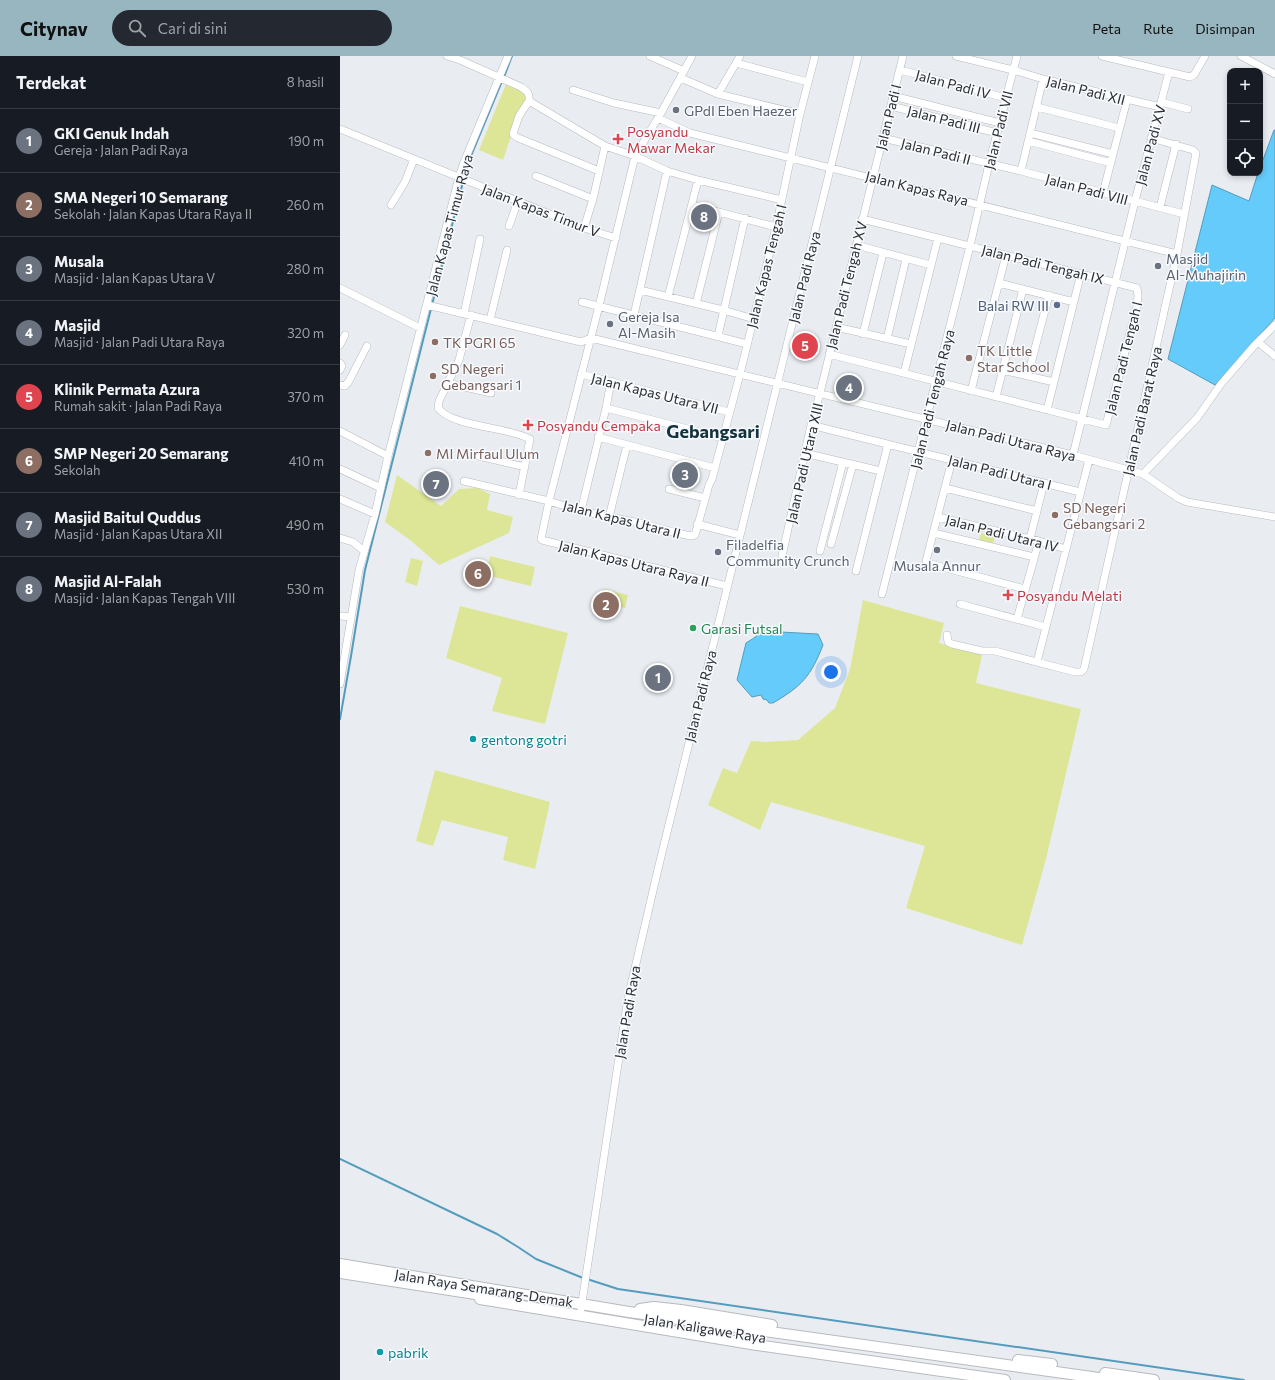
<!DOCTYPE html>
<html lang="id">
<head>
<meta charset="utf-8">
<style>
  body { margin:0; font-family:Commissioner,sans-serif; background:#242831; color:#f1f3f6 }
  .controls { position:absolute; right:12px; top:12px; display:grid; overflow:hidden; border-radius:8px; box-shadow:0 2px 6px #0003 }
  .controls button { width:36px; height:36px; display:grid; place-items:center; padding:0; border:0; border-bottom:1px solid #363941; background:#171b24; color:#f1f3f6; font:20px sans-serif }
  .you { position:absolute; left:491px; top:616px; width:14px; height:14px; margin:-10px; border:3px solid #fff; border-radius:50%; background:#1a73e8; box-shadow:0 0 0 6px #1a73e833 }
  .badge { display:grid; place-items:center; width:26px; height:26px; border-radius:50%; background:#97b6c0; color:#fff; font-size:13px; font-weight:700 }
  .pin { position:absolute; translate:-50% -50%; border:2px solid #fff; box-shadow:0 1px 4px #0006 }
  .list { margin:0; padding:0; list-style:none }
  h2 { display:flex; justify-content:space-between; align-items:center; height:52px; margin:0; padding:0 16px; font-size:17px }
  h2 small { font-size:13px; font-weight:400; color:#9ea1a6 }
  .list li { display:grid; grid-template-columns:26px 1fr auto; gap:12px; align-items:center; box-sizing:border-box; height:64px; padding:0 16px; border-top:1px solid #363941 }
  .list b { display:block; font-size:15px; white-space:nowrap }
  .list p { margin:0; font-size:13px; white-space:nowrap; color:#9ea1a6 }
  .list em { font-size:13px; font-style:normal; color:#9ea1a6 }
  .icon { flex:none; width:22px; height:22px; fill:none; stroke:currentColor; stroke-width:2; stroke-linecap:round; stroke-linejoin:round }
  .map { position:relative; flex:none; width:935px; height:1324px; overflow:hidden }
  header { display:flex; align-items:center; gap:24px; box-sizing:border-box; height:56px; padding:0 20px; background:#97b6c0; color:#111 }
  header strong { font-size:19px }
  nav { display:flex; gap:22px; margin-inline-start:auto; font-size:14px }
  .search { width:280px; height:36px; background:#242831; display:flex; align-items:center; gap:10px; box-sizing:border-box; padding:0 14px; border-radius:22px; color:#9ea1a6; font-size:15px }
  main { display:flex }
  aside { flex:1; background:#171b24 }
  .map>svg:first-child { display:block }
</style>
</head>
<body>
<header>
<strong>Citynav</strong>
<div class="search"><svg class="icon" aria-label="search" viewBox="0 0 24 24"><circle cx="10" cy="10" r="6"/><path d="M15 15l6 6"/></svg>Cari di sini</div>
<nav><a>Peta</a><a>Rute</a><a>Disimpan</a></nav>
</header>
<main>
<aside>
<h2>Terdekat<small>8 hasil</small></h2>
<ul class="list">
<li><span class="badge" style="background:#6b7280">1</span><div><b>GKI Genuk Indah</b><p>Gereja · Jalan Padi Raya</p></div><em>190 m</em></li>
<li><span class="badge" style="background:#8d6e63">2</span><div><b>SMA Negeri 10 Semarang</b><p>Sekolah · Jalan Kapas Utara Raya II</p></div><em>260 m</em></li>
<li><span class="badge" style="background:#6b7280">3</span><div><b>Musala</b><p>Masjid · Jalan Kapas Utara V</p></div><em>280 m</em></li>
<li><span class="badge" style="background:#6b7280">4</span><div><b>Masjid</b><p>Masjid · Jalan Padi Utara Raya</p></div><em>320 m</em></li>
<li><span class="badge" style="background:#e0444e">5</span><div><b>Klinik Permata Azura</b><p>Rumah sakit · Jalan Padi Raya</p></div><em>370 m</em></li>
<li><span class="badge" style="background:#8d6e63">6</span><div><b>SMP Negeri 20 Semarang</b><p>Sekolah</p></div><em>410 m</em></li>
<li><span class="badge" style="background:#6b7280">7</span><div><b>Masjid Baitul Quddus</b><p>Masjid · Jalan Kapas Utara XII</p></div><em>490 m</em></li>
<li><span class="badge" style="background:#6b7280">8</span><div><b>Masjid Al-Falah</b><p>Masjid · Jalan Kapas Tengah VIII</p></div><em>530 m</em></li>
</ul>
</aside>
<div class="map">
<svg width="935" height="1324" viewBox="0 0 935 1324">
  <rect width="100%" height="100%" fill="#e9edf2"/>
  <!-- green -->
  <path fill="#dde696" d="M166,28L183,36L187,44L178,59L163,104L139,94Z
    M57,419L101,450L119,433L138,432L150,438L147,454L173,461L169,477L99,509L70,484L45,466Z
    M641,477L655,480L653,488L639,484Z
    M150,500L195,511L191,530L146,519Z
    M71,502L83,505L77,530L65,526Z
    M264,533L288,539L285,552L261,546Z
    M523,544L604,567L599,587L642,599L636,627L741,653L706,803L682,889L566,852L585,790L431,746L420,774L368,749L383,712L397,717L411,685L426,686L458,684L495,652L510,613Z
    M120,550L228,577L205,668L152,655L162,622L106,602Z
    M95,714L210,746L195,813L163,804L168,781L102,764L93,790L76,785Z"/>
  <!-- water -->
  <path fill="#64cbfa" stroke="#549cbd" d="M934,74H935V262L875,329L828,303L872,129L909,145L918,117H920V112Z
    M422,575L478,578L483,589C471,620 462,630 433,647H429L427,644L423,643L421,639L412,641L397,624L406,587L414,582Z"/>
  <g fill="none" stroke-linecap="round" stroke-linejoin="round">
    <!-- stream -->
    <path stroke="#549cbd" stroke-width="2" d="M164,21L172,0
      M124,121L128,107L162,25
      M0,663L11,600L25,514L123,126
      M0,1103L157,1178L178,1191L196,1203L243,1222
      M247,1223L278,1233C486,1264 695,1292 904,1324"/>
    <!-- minor casing -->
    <g stroke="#b7babf" stroke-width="8">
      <path id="minor" d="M107,0L120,4L181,31C187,35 190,37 189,45L265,90L295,100L327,115L358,124L442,144
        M310,0L344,15
        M352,0L321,57L295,100L259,250L209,445L201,483L202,484L387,530
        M616,0L673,14L703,23L820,51
        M762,0L850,21L854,19L865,0
        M901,0L935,18
        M396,7L468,26
        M560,14L666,42
        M341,22L378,38L460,58
        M233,34L274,47L321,57
        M378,38L400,0
        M553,40L660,67
        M189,45L179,60L173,78L176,81L259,115
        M821,46L848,53
        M551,50L657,77
        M697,51L779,72
        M318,62L350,77L837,198
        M0,73L244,172L276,182
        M690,77L773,98
        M543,82L681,115L844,158
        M688,85L771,107
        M681,115L703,23
        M196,120L253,143
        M763,137L787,44
        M51,149L65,126L74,103
        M352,149L436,171
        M820,151L836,88
        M169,170L178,145
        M244,172L253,143L265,90
        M516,189L591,209
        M659,227L734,246
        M0,232L80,272
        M300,234L383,254L414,263
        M328,241L358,124
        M242,246L407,288
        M356,248L379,156
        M87,249L241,286L251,282L733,399L803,418L838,442L847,446L935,461
        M124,258L140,183
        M131,259L119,304L99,345L98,352C112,371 169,371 190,383L179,439
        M294,259L327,115
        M150,264L167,194
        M496,271L571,288
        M523,278L543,197
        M378,280L405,162
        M547,283L566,203
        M918,286L935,300
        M0,289L5,279
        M489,298L766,369L797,250L798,240L797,232L522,163
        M0,307L2,310L0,314
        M662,314L714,326
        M564,317L598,182
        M241,318L389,356
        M688,319L709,239
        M107,327L151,337
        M0,329L5,330L9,325L27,290
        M631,335L666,199
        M656,341L683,233
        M266,352L383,382
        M707,354L741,217
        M471,369L740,436
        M0,375L48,400
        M258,381L375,412
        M464,397L541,415
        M130,398L185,411
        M733,399L795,145L829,16
        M612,404L586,505L587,507L685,533
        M0,413L41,432
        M803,418L857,362L881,328L914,290L935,269
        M124,425L209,445L241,455L304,468L337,477L351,480L355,479L369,429L372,423L400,318L436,171L460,58L475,0
        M605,432L697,455
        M329,433L365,442
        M0,443L35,458
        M241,455L266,352L271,325
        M269,461L287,389
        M598,461L699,485L726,493
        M357,468L400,479
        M594,477L694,501
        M0,482L13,486L24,495
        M690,483L704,427
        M491,488L513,408
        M480,495L503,406
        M442,500L471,369L480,337L563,0
        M516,515L548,388
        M542,538L630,190L649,108L677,0
        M620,548L706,571
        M0,560L11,561
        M677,563L699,485
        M607,579L608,586L612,588L642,595H655L735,616H741L744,613L837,198L856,97L853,94L811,82
        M697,606L749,404
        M0,628L19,514L35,458L48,400L119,121L124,106L168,0
        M241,1253L288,942L319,809L518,0"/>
    </g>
    <!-- highway casing -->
    <g stroke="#b7babf" stroke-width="12">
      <path id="highway" d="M0,1208L289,1256L773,1324
        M0,1217L148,1240
        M140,1243L417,1289L665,1324
        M300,1253L314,1251L341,1254L432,1269
        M678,1304L712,1308
        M765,1317L814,1324"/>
    </g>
    <!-- minor -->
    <use href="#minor" stroke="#fff" stroke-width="7"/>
    <!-- highway -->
    <use href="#highway" stroke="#fff" stroke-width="10"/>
  </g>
  <!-- markers -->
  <g fill="#6b7280" stroke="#f7faff" stroke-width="1.5">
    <circle cx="336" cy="54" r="4"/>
    <circle cx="818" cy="210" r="4"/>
    <circle cx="270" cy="268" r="4"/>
    <circle cx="597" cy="494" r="4"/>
    <circle cx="378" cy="496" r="4"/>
  </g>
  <g fill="#e0444e" stroke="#f7faff" stroke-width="1.5">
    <path d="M276 77h4v4h4v4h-4v4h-4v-4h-4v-4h4z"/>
    <path d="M186 363h4v4h4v4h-4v4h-4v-4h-4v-4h4z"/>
    <path d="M666 533h4v4h4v4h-4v4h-4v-4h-4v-4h4z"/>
  </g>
  <circle fill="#5c6f8a" stroke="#f7faff" stroke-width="1.5" cx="717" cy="249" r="4"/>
  <g fill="#8d6e63" stroke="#f7faff" stroke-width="1.5">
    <circle cx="95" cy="286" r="4"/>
    <circle cx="629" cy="302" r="4"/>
    <circle cx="93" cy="320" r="4"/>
    <circle cx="88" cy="397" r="4"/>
    <circle cx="715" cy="459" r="4"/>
  </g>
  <circle fill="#2e9e5b" stroke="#f7faff" stroke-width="1.5" cx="353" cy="572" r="4"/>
  <g fill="#0f9aa8" stroke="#f7faff" stroke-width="1.5">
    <circle cx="133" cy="683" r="4"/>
    <circle cx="40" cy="1296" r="4"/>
  </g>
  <g text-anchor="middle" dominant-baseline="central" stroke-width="3" stroke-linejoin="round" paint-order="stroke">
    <!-- street labels -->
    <g font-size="14" fill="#2d2e30" stroke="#f7faff">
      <text transform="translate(613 28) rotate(15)">Jalan Padi IV</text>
      <text transform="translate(746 34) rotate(14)">Jalan Padi XII</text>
      <text transform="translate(548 61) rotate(-76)">Jalan Padi I</text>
      <text transform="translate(604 63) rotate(14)">Jalan Padi III</text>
      <text transform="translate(658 74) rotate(-76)">Jalan Padi VII</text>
      <text transform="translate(810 89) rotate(-75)">Jalan Padi XV</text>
      <text transform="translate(596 95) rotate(14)">Jalan Padi II</text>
      <text transform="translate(577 132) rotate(14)">Jalan Kapas Raya</text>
      <text transform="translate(747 133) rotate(15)">Jalan Padi VIII</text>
      <text transform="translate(201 154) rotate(21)">Jalan Kapas Timur V</text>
      <text transform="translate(109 169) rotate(-75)">Jalan Kapas Timur Raya</text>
      <text transform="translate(703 208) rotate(14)">Jalan Padi Tengah IX</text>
      <text transform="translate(426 210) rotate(-76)">Jalan Kapas Tengah I</text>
      <text transform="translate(464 221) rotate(-76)">Jalan Padi Raya</text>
      <text transform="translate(506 229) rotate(-76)">Jalan Padi Tengah XV</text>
      <text transform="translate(783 302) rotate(-76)">Jalan Padi Tengah I</text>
      <text transform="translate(315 337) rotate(14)">Jalan Kapas Utara VII</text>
      <text transform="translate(592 343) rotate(-76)">Jalan Padi Tengah Raya</text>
      <text transform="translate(802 355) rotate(-77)">Jalan Padi Barat Raya</text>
      <text transform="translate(671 384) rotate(14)">Jalan Padi Utara Raya</text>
      <text transform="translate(464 407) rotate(-77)">Jalan Padi Utara XIII</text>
      <text transform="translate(660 416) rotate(14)">Jalan Padi Utara I</text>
      <text transform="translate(282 463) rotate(14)">Jalan Kapas Utara II</text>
      <text transform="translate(662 477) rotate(14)">Jalan Padi Utara IV</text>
      <text transform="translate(294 507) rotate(14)">Jalan Kapas Utara Raya II</text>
      <text transform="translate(360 640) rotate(-76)">Jalan Padi Raya</text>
      <text transform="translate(287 956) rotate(-80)">Jalan Padi Raya</text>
      <text transform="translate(144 1232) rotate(9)">Jalan Raya Semarang-Demak</text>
      <text transform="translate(365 1272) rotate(9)">Jalan Kaligawe Raya</text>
    </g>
    <!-- worship labels -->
    <g font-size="14" fill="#5b616d" stroke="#f7faff" text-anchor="start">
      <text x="344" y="54">GPdI Eben Haezer</text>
      <text x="826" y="202">Masjid<tspan x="826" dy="16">Al-Muhajirin</tspan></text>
      <text x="278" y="260">Gereja Isa<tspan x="278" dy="16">Al-Masih</tspan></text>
      <text x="386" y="488">Filadelfia<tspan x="386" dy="16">Community Crunch</tspan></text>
      <text x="597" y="509" text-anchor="middle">Musala Annur</text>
    </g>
    <!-- health labels -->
    <g font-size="14" fill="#be3a42" stroke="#f7faff" text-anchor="start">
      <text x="287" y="75">Posyandu<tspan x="287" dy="16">Mawar Mekar</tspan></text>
      <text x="197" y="369">Posyandu Cempaka</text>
      <text x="677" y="539">Posyandu Melati</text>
    </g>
    <!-- service labels -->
    <g font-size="14" fill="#4e5e75" stroke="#f7faff" text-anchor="end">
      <text x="709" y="249">Balai RW III</text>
    </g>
    <!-- education labels -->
    <g font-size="14" fill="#785e54" stroke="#f7faff" text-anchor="start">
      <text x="103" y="286">TK PGRI 65</text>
      <text x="637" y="294">TK Little<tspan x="637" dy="16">Star School</tspan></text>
      <text x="101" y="312">SD Negeri<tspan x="101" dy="16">Gebangsari 1</tspan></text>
      <text x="96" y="397">MI Mirfaul Ulum</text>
      <text x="723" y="451">SD Negeri<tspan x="723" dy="16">Gebangsari 2</tspan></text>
    </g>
    <!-- leisure labels -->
    <g font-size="14" fill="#27864d" stroke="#f7faff" text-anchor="start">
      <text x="361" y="572">Garasi Futsal</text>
    </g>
    <!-- culture labels -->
    <g font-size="14" fill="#0d838f" stroke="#f7faff" text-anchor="start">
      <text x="141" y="683">gentong gotri</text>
      <text x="48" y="1296">pabrik</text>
    </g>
    <!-- district labels -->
    <g font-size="18" font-weight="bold" fill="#15333d" stroke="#f7faff">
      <text x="373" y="375">Gebangsari</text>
    </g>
  </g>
</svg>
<div class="controls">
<button>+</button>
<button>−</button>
<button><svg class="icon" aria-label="locate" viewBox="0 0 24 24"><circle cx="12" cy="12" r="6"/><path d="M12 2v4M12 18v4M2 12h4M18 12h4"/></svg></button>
</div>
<div class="you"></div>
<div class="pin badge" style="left:318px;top:622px;background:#6b7280">1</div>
<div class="pin badge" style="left:266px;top:549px;background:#8d6e63">2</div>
<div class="pin badge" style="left:345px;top:419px;background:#6b7280">3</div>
<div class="pin badge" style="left:509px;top:332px;background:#6b7280">4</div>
<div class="pin badge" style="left:465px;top:290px;background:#e0444e">5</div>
<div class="pin badge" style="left:138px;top:518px;background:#8d6e63">6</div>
<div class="pin badge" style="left:96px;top:428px;background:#6b7280">7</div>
<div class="pin badge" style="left:364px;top:161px;background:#6b7280">8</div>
</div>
</main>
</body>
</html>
